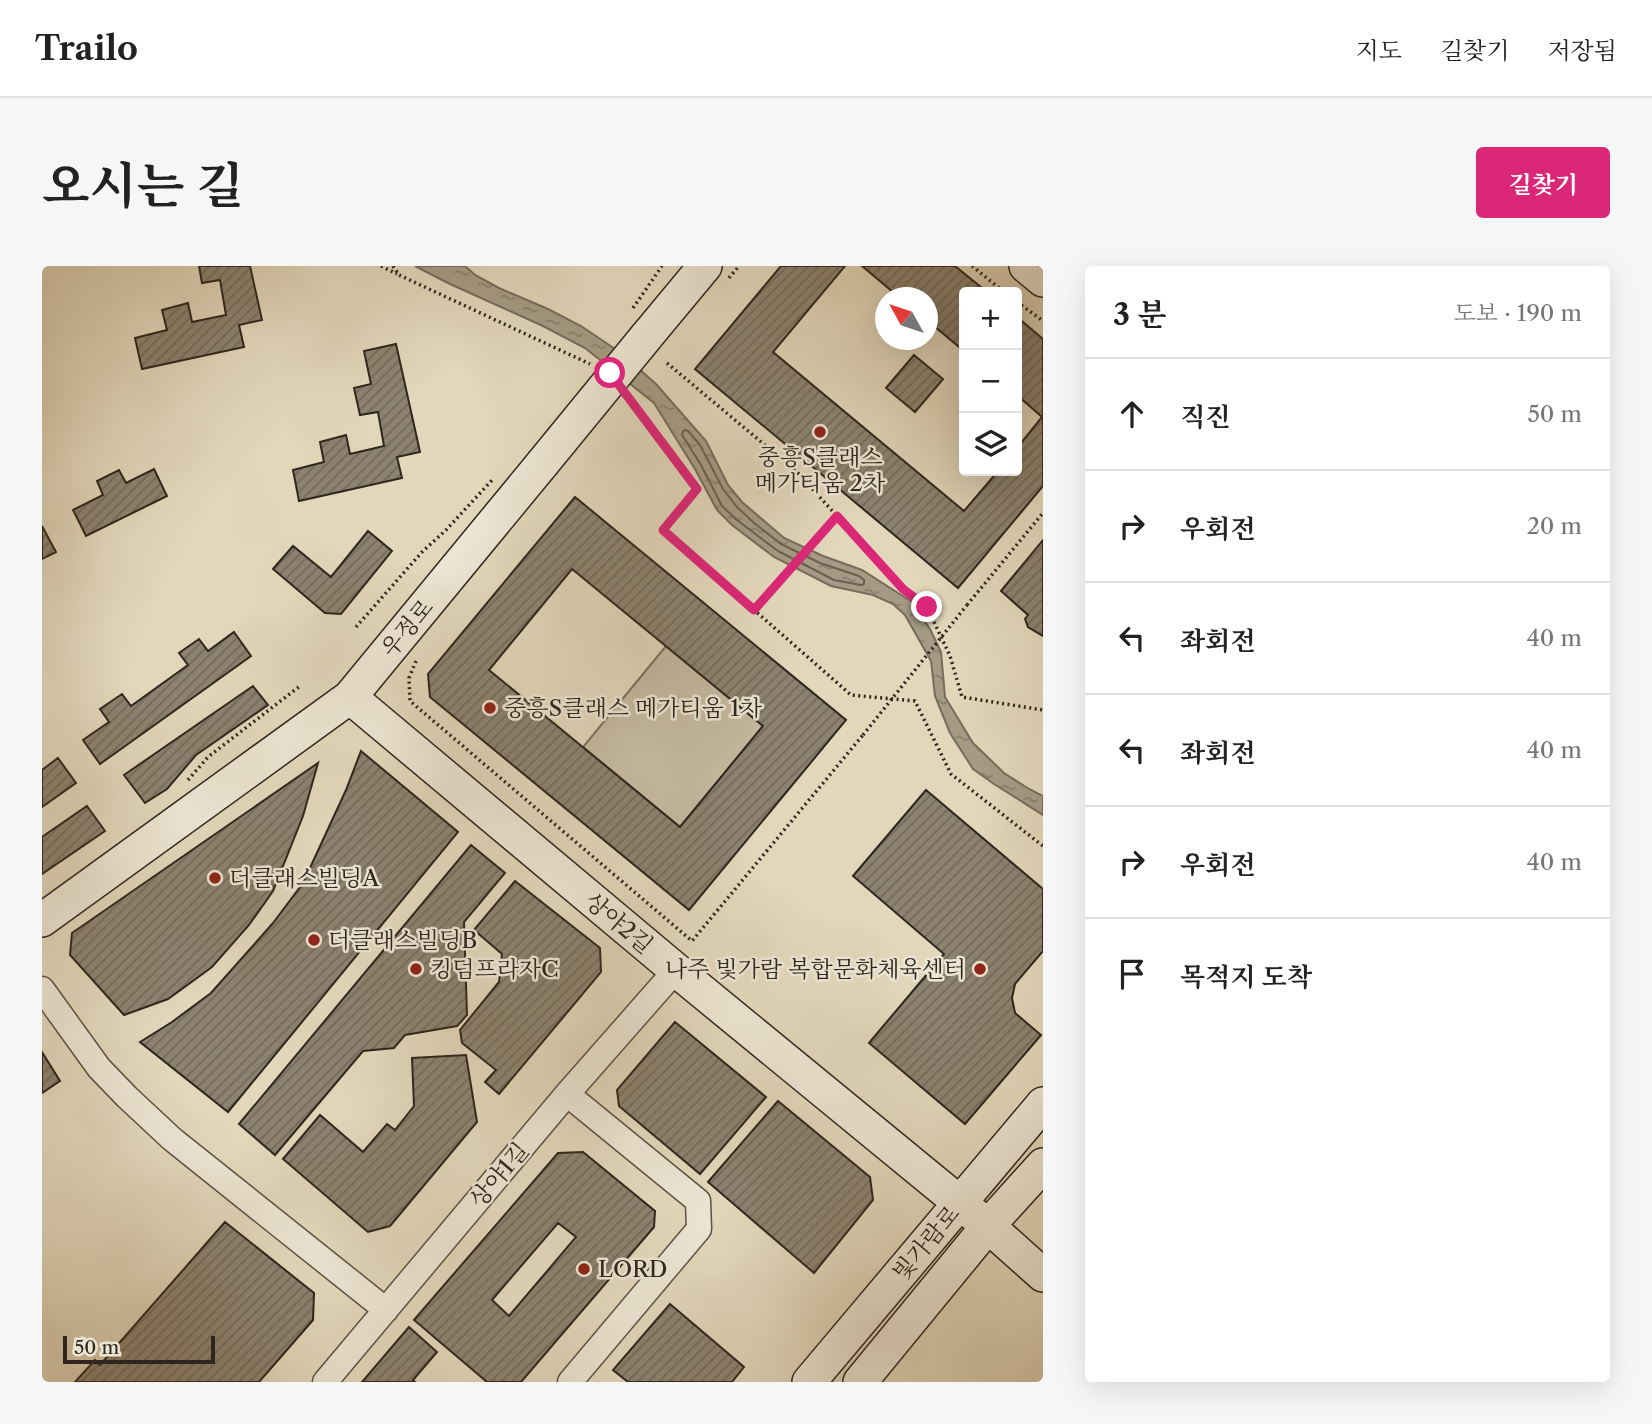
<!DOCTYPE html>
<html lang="ko">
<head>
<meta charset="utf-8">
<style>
  body { margin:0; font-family:"Libre Caslon Text","Noto Serif KR",serif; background:#f6f6f6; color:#222 }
  .controls { position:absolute; right:21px; top:21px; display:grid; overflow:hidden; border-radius:7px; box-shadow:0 7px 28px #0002 }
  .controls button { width:63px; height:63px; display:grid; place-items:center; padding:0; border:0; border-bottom:2px solid #e0e0e0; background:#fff; color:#222; font:35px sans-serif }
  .compass { position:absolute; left:833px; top:21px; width:63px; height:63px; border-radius:50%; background:#fff; box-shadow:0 7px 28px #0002; rotate:310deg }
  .scale { position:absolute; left:21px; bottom:18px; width:152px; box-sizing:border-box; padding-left:7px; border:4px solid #2f261d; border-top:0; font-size:19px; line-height:24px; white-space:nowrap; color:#2f261d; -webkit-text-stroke:5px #ece5d3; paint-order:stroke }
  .stop { position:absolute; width:21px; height:21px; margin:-16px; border:5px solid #db2777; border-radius:50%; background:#fff }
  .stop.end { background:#db2777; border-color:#fff; box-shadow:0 2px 7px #0008 }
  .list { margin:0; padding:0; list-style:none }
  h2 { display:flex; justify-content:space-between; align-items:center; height:91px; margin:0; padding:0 28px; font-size:30px }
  h2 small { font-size:23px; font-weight:400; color:#767676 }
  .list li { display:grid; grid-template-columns:46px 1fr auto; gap:21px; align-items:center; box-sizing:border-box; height:112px; padding:0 28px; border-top:2px solid #e0e0e0 }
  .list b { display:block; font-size:26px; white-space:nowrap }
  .list em { font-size:23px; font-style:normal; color:#767676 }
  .icon { flex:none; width:38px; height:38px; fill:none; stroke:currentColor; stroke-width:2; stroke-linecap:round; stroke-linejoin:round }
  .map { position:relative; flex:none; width:1001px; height:1116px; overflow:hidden; border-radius:7px }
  header { display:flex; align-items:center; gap:42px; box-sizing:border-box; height:98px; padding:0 35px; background:#fff; border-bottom:2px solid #e0e0e0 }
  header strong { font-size:33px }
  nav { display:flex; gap:38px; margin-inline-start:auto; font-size:24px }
  .intro { display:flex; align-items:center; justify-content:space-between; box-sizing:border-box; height:168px; padding:0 42px }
  h1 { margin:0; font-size:49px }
  .button { padding:18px 32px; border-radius:7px; background:#db2777; color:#fff; font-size:24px; font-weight:700 }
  main { display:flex; gap:42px; padding:0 42px }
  aside { flex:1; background:#fff; border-radius:7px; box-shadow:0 7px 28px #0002 }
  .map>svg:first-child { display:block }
</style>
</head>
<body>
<header>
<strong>Trailo</strong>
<nav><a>지도</a><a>길찾기</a><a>저장됨</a></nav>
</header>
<div class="intro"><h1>오시는 길</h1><a class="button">길찾기</a></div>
<main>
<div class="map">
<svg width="1001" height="1116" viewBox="0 0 1001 1116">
  <defs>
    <pattern id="water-ripples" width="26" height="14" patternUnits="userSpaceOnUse" patternTransform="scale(1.75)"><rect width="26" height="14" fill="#a59b85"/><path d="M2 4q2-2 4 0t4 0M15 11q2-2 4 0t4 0" fill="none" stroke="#877e6c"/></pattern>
    <pattern id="building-hatch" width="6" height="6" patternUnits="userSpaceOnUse" patternTransform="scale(1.75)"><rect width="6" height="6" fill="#8c826f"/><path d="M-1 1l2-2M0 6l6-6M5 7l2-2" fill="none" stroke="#736a5b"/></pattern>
  </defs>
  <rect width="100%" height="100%" fill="#e2d7bb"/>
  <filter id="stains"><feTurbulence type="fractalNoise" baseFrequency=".00286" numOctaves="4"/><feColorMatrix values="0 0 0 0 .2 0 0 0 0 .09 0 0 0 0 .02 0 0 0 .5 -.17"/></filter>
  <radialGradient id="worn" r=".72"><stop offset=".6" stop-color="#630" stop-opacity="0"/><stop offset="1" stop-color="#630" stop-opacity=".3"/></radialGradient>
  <!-- green -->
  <path fill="#c4b9a0" stroke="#7a705e" stroke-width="2" d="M624,380L721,460L638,561L541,481Z"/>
  <!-- water -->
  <path fill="url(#water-ripples)" stroke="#766c5b" stroke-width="2" d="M373,0H423L433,9L457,22L506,43L539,60L579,87L614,118L664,175L686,219L700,236L742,272L781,290L820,304L870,336L888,363L899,386L903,431L931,477L962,507L987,523L1001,530V549L952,518L931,503L908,467L893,430L889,395L863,349L851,338L831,329L789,320L732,291L690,259L675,244L653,203L612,137L543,82L501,60L408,18Z"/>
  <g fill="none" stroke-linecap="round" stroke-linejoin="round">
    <!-- shore -->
    <path stroke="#6a6051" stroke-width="2" d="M643,164L646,165L658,179L681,223L695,241L712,257L739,278L778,297L817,310L822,314V318L819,319L792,314L736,285L695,254L680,240L659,199L640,169L641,165Z"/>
  </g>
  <!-- building -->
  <path fill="url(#building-hatch)" stroke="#2f261d" stroke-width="2" fill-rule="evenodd" d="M157,0H208L220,54L197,59L202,81L100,103L93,72L125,64L120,44L146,37L150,56L184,49L178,14L160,17Z
    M739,0H803L731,86L922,245L956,205H975V182L1000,151L975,129V51L1001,73V220L916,322L653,103Z
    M820,0H913L945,26H922V85L886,55V32H858Z
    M354,78L378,186L355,191L360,212L257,235L251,204L282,196L278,176L304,169L308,188L342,180L336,146L318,149L312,122L329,118L322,85Z
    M872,89L901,113L873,146L844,122Z
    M112,203L125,230L44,270L31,244L61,229L55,215L77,204L84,217Z
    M533,231L804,454L647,644L388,431L386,408ZM530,303L721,460L638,561L447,404Z
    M0,260L14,286L0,293Z
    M326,265L350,285L299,348L283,347L231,303L251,280L289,311Z
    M1001,274V370L986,361L983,353L986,349L959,325Z
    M192,366L209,390L58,498L41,474L67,456L58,443L80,428L89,440L146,399L137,387L157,373L166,385Z
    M211,420L226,439L154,489L125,523L103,537L82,509Z
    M319,485L416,566L186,846L98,776L130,756L169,727L231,657L261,617L304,524Z
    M16,492L34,517L0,541V504Z
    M276,497L261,550L231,625L207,659L170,701L126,733L82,749L28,689L30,667Z
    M884,524L1001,623V685L973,718L970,732L973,747L999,769L923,858L827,777L902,688L811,610Z
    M45,540L63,565L0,608V571Z
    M429,579L463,607L422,656L425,749L415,760L363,769L352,782L321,785L233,889L197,858Z
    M473,615L558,682L559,706L457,828L443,816L454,804L420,777L418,764L457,716L460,688L432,664Z
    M633,756L724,831L658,908L577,840L575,824Z
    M0,786L18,815L0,827Z
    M424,789L435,856L348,960L326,966L241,893L278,849L321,886L345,858L353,864L372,840L370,792Z
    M736,835L828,911L831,934L772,1007L666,916Z
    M541,886L613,945L612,961L479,1116H445L372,1054L516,887ZM516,957L534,971L467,1050L450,1034Z
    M183,956L272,1027L271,1054L217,1116H33L53,1094L58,1099Z
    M628,1038L702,1101L690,1116H586L571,1104Z
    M367,1061L395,1086L371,1114L373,1116H320Z"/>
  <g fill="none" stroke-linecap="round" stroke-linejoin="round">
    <!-- street casing -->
    <g stroke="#5c5244" stroke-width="27">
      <path id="street" d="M0,723L57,802L85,831L130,873L344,1044
        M525,828L656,935L657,963L528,1116
        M283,1116L525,828L634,704"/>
    </g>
    <!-- secondary casing -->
    <g stroke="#2f261d" stroke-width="36">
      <path id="secondary" d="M984,0L1001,14
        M604,71L663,0
        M308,431L634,704L946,960L1001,1009
        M0,654L308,431L500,198
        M767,1116L1001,838
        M818,1116L946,960L1001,899"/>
    </g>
    <!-- path -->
    <path stroke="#2f261d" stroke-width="3.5" stroke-dasharray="2 3.5" stroke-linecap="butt" d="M339,0L355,8
      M351,0L357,9L548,98
      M930,0L962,26
      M687,12L697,0
      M975,36L1001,55
      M591,42L620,0
      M625,97L755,206L861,323L885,341L908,390L920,431L1001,444
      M587,133L655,223L621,264L809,429L873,435L909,508L1001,580
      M925,339L1001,247
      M712,344L795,250
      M314,361L380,286L404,264L452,212
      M374,395L367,412L368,435L650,675L821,469
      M146,514L166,491L258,420"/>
    <!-- street -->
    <use href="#street" stroke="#ece5d3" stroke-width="24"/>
    <!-- secondary -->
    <use href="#secondary" stroke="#ece5d3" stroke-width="33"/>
    <!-- secondary-bridge casing -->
    <g stroke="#2f261d" stroke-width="36" stroke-linecap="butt">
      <path id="secondary-bridge" d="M500,198L604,71"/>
    </g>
    <!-- path-bridge -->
    <path stroke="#2f261d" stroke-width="3.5" stroke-dasharray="2 3.5" stroke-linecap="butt" d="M821,469L925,339"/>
    <!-- secondary-bridge -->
    <use href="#secondary-bridge" stroke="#ece5d3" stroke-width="33"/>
  </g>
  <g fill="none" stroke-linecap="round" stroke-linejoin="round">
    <!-- route -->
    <path stroke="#db2777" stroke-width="9" d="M568,107L655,223L621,264L712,344L795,250L861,323L885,341"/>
  </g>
  <!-- markers -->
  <g fill="#8f2418" stroke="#ece5d3" stroke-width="2.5">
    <circle cx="778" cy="166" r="7"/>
    <circle cx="448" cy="442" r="7"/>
    <circle cx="173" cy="612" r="7"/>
    <circle cx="272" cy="674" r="7"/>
    <circle cx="374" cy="703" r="7"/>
    <circle cx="938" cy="703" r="7"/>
    <circle cx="542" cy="1003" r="7"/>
  </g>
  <g text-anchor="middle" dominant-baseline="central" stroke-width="5" stroke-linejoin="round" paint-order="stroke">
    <!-- poi labels -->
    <g font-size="23" fill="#2f261d" stroke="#ece5d3" text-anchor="start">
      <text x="778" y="191" text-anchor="middle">중흥S클래스<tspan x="778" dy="26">메가티움 2차</tspan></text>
      <text x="462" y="442">중흥S클래스 메가티움 1차</text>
      <text x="187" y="612">더클래스빌딩A</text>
      <text x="286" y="674">더클래스빌딩B</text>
      <text x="388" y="703">킹덤프라자C</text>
      <text x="924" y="703" text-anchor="end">나주 빛가람 복합문화체육센터</text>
      <text x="556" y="1003">LORD</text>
    </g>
    <!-- street labels -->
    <g font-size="23" fill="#2f261d" stroke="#ece5d3">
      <text transform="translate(365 362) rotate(-50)">우정로</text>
      <text transform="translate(577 657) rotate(40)">상야2길</text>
      <text transform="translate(457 909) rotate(-50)">상야1길</text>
      <text transform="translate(884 977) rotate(-50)">빛가람로</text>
    </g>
  </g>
  <rect width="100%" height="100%" filter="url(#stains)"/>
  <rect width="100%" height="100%" fill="url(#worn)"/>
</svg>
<div class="controls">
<button>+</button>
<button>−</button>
<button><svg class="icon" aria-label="layers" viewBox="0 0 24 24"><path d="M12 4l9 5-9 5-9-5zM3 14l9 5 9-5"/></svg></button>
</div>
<svg class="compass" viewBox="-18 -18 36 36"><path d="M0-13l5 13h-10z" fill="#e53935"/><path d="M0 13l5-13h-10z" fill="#767676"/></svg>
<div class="scale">50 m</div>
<div class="stop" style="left:568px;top:107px"></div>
<div class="stop end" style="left:885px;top:341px"></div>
</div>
<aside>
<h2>3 분<small>도보 · 190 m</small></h2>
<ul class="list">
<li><svg class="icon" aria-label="ahead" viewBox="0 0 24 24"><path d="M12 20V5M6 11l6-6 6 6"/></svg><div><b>직진</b></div><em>50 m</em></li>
<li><svg class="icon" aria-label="right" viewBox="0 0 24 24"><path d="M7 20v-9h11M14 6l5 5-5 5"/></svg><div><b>우회전</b></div><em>20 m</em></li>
<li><svg class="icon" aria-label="left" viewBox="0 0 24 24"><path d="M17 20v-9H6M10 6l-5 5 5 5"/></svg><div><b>좌회전</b></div><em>40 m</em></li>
<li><svg class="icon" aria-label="left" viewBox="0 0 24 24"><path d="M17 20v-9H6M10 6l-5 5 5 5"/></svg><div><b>좌회전</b></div><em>40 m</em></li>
<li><svg class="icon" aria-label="right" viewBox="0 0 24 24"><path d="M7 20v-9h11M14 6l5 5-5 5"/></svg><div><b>우회전</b></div><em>40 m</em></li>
<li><svg class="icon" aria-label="arrive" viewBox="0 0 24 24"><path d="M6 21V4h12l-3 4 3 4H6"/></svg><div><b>목적지 도착</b></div></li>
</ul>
</aside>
</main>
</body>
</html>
